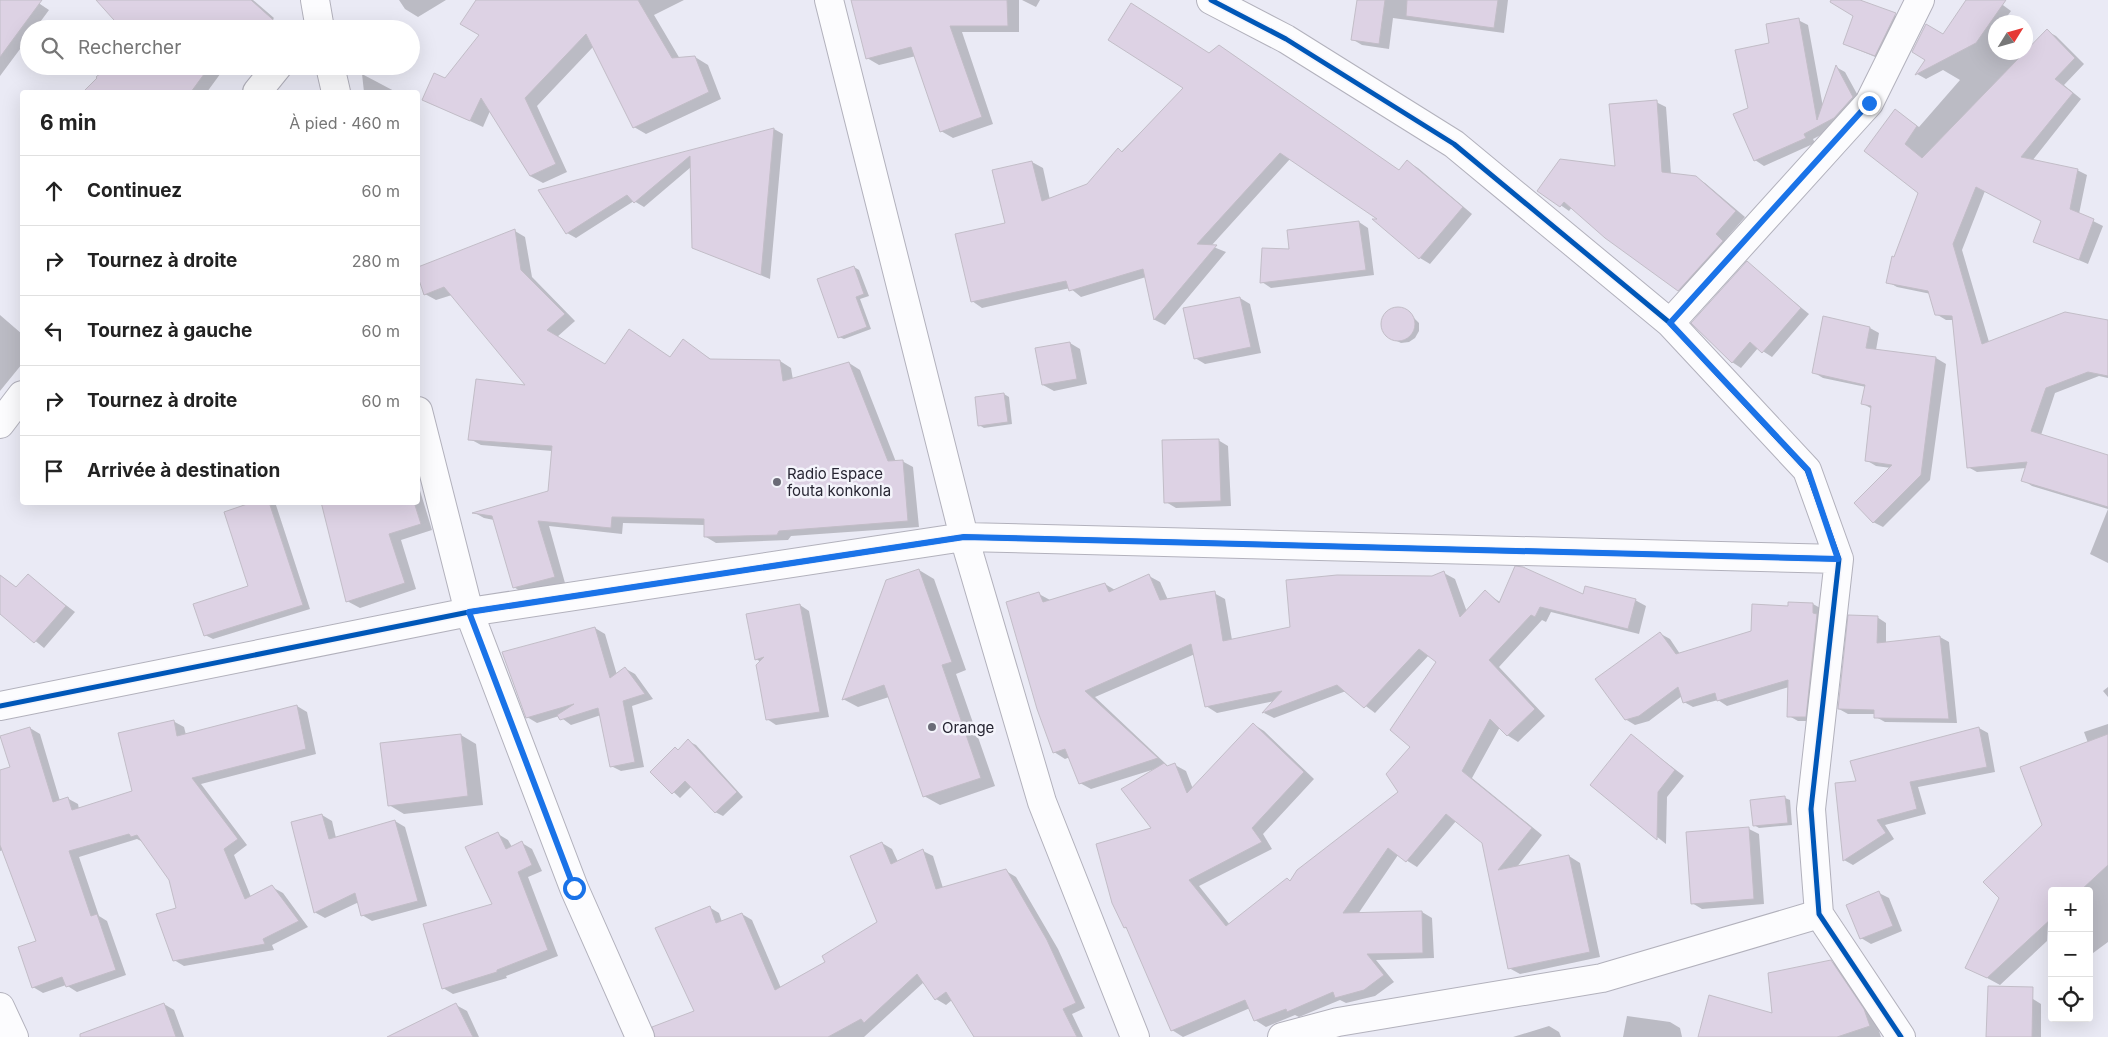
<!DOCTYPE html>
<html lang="fr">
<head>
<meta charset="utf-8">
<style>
  body { margin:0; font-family:Inter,sans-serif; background:#f6f6f6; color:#222 }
  .controls { position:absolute; right:15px; bottom:15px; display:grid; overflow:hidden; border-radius:5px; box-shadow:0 5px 20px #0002 }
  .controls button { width:45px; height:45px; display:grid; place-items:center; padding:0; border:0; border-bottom:1px solid #e0e0e0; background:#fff; color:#222; font:25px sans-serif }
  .compass { position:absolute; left:1988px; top:15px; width:45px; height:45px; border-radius:50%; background:#fff; box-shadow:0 5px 20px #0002; rotate:53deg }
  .stop { position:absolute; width:15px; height:15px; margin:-11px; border:4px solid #1a73e8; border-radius:50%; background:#fff }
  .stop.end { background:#1a73e8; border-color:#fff; box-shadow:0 1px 5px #0008 }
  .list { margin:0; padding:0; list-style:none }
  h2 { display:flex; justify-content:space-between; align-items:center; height:65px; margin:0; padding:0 20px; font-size:21px }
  h2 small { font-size:16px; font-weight:400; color:#767676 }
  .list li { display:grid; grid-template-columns:32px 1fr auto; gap:15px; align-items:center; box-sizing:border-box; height:70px; padding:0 20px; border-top:1px solid #e0e0e0 }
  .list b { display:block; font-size:19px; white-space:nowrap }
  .list em { font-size:16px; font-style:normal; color:#767676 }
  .icon { flex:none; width:28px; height:28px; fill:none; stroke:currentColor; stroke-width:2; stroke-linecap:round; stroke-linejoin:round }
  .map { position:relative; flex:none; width:2108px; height:1037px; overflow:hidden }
  .search { position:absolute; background:#fff; box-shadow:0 5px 20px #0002; left:20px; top:20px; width:400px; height:55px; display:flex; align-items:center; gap:12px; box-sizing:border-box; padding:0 18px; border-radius:28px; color:#767676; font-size:19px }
  .panel { position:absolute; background:#fff; box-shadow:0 5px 20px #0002; left:20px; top:90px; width:400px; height:415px; border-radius:5px }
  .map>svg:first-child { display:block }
</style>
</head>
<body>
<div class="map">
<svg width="2108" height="1037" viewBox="0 0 2108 1037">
  <rect width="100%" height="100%" fill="#eaeaf5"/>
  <!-- shadow -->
  <path fill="#0003" fill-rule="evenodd" d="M2,0H34L49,10L35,29H29V37L0,76V3Z
    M119,0H253L274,18L265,29Z
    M399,0H446L418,17L405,9Z
    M477,0H684L654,15L680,59L695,57L708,65L721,99L646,134L634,127L593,47L537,106L567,172L543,183L530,176L490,111L483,127L424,100L446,80L481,35Z
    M852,0H1019V32H962L993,124L953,138L941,131L916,56L879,65L867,58Z
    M1022,0H1040L1036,7Z
    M1358,0H1508L1504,33L1393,18L1389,49L1362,45L1352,39Z
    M1832,0H1856L1904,19L1885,61L1844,44L1854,16Z
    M1968,0H1996L2011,11L2003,22H1996V52H2026V45L2030,49L2047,31L2056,36L2084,64L2064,85L2081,99L2032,161L2077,170L2087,175L2079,214L2103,226L2088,264L2034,241L2042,221L1985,191L1962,250L1989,342L2108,322V378L2099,376L2055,393L2041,435L2108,456V563L2090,554L2108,509L2032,486L2023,480L2026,468L1977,472L1968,467L1954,320H1946L1936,314L1931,294L1897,287L1888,282L1920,192L1865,151L1896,111L1919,127L1960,80L1943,70L1926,79L1917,74Z
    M1798,20L1808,25L1823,107L1836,67L1845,72L1862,103L1844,123L1813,139L1815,143L1764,166L1755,160L1749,109L1771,44Z
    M1230,53L1400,171L1408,162L1418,168L1472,214L1430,264L1420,258L1380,220L1290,159L1211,246L1226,252L1165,325L1155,320L1146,277L1081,297L1070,288L982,308L972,301L1032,162L1043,168L1050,200L1088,185L1185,88L1209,54Z
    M109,66H226L207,92H85Z
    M362,74L396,92H364Z
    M1656,102L1666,107L1671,174L1695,177L1705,183L1745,217L1725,240L1732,247L1688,296L1572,207L1569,211L1539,190L1616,167Z
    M774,129L783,134L770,279L693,247L691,167L644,207L634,201L576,238L567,233L540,191Z
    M1359,222L1368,228L1374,275L1271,288L1262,282L1290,251Z
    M515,231L525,237L532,277L575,321L557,337L605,366L640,337L671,358L683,341L712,360L780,361L791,368L793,380L849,363L860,370L896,462L902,461L913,467L919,527L791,536L788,540L716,543L706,537L705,525L623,523L622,534L549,526L565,583L524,594L514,587L494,520L484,518L475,513L549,492L552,451L481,445L470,439L528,386L452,295L436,300L425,294L418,268Z
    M1747,263L1809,314L1772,357L1758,348L1741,368L1732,362Z
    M854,267L859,270L869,296L860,299L871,329L844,339L839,337Z
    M1240,298L1250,304L1261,353L1205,364L1195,358Z
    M1394,309L1409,313L1419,323V331L1415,338L1409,342L1401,343L1393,339L1383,329V321L1387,314Z
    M0,315L22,334V364L0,391Z
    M1870,328L1879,333L1876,350L1936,358L1946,364L1930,480L1883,527L1873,522L1891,468L1876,466L1866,460L1872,409L1862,403L1866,387L1823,378L1813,372Z
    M1070,343L1080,349L1087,384L1054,391L1043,385Z
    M1004,394L1009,397L1012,424L984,428L979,425Z
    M1218,440L1228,446L1231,506L1176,508L1166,502Z
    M418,484L432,530L401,540L416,589L360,608L347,601L322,502H418Z
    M245,502H275L310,609L213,639L205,635L249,587Z
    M919,570L934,579L966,670L956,674L995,786L940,805L924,796L889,697L858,707L843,699Z
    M1444,573L1455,579L1467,612L1485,592L1500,602L1584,596L1635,600L1646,606L1639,634L1551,612L1546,622L1542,620L1499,667L1545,716L1518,742L1507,735L1500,727L1472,778L1542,835L1516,868L1569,856L1580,863L1600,957L1520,974L1509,968L1483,843L1456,821L1417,867L1398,855L1358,914L1422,912L1432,918L1434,958L1376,960L1394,982L1375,996L1346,1003L1340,1000L1299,1017L1295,1015L1266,1027L1255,1020L1250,1008L1183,1037L1172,1030L1129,929L1125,928L1114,903L1153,829L1155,769L1091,789L1080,783L1070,757L1065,759L1054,752L1039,594L1050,600L1105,584L1115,590L1149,576L1160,582L1168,600L1214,593L1225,599L1232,640L1292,628ZM1195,654L1206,706L1217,713L1275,701L1264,713L1274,718L1346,691L1375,713L1429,655L1437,662L1399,792L1291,881L1287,879L1230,925L1199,886L1272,849L1263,834L1314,779L1264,731L1253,724L1193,789L1186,771L1175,765L1168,767L1165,765H1167L1095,697Z
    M0,575L17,588L28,576L75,612L44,648L0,612Z
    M1813,604L1822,609L1815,721H1798L1789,716V687L1727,706L1718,700L1693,707L1684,702L1682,696L1649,721L1635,725L1625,719L1661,634L1670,639L1680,654L1753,632L1790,607Z
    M800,605L809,611L829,717L776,725L767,719L761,662L756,659Z
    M1877,617L1886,623V643L1940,637L1949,642L1957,723L1885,722L1876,717V714H1848L1839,709Z
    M595,628L605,634L617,675L626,669L635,674L653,699L632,706L644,767L621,771L611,766L601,715L571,725L559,716L537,723L527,717Z
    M2108,687V697L2103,691Z
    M297,706L307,712L316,754L201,784L247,845L234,855L251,897L272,887L283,893L308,927L272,945L274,950L184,966L174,960L177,908L170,879L143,842L137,839L79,857L99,916L107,921L126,975L77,992L66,985L43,993L33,987L38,942L3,850L0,851V771L11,767L30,728L40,734L60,801L67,798L78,804L79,809L133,792L173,721L184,727L186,735Z
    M2108,724V942L2089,956V891H2052V928L2048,923L2047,941L2000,985L1967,967L2088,743L2084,732Z
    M1979,728L1988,733L1995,772L1918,787L1926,814L1885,825L1894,839L1853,865L1844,860L1857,782Z
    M461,735L476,744L483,805L404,814L389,805Z
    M1631,736L1684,776L1667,797L1666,844L1592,785Z
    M688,741L696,745L743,797L723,816L715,812L692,786L680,798L652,772L675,748L679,751Z
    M1785,798L1790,800L1792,825L1759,828L1754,825Z
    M322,815L332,821L336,838L395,821L405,827L427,906L372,921L362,915L359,902L325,918L316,913L292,823Z
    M1749,829L1759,834L1764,904L1702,909L1692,903Z
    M498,834L508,840L512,847L522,843L532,849L542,871L528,877L558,956L506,976L507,978L453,994L443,988L494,905Z
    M882,843L892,849L898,862L923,851L933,856L943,888L1006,871L1016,877L1058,949L1085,1008L1072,1014L1083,1037H974L952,1000L946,1005L936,999L924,982L864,1037H688L696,1012L709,907L719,913L722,922L742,914L752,920L781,988L827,963L879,923Z
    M1879,893L1889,898L1902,931L1871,944L1861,938Z
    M1831,961L1841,967L1874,1016L1881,1037H1699L1774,1014Z
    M2033,999L2041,1004V1037H1987L1988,1017Z
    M164,1004L174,1010L184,1037H124Z
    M456,1005L467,1011L479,1037H415Z
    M1627,1016L1670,1022L1680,1028L1682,1037H1623Z
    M1549,1026L1559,1032L1561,1037H1513Z"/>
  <!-- building -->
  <path fill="#ddd2e4" stroke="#c2bdc7" d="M0,0H42L0,57Z
    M96,0H251L280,26L278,29H122Z
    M476,0H638L672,58L695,56L709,92L633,128L586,34L525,98L556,164L530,176L481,98L470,121L422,100L434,73L445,78L479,35L460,24Z
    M851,0H1007L1008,26H950L982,117L940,132L911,47L866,59Z
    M1357,0H1385L1379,44L1351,40Z
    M1407,0H1498L1494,28L1406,16Z
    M1831,0H1860L1896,13L1875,56L1843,44L1853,16L1830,2Z
    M1966,0H2006L1976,43L1915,75L1925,60L1912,52L1926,24L1943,34Z
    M1131,3L1209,53L1219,45L1399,170L1407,160L1463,207L1419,259L1372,219H1377L1280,153L1197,244L1217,245L1154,320L1143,269L1069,291L1066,281L971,302L955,234L1005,223L992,170L1032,161L1042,201L1087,184L1118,148L1122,152L1183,88L1108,40Z
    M1799,18L1817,120L1836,65L1853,97L1834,118L1804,134L1806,138L1754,161L1733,114L1748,108L1735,50L1769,43L1766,24Z
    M2047,29L2075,58L2055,79L2073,93L2021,157L2078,169L2070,209L2094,219L2079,260L2033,242L2041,221L1976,187L1953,244L1982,344L2065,312L2108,320V376L2088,372L2046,388L2031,431L2108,455V507L2021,481L2027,462L1967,468L1952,316L1935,315L1928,291L1886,283L1892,256L1894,257L1918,193L1864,151L1895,109L1917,126L1905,144L1922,158Z
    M109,66H210L191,92H83L97,78L96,77Z
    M1657,100L1662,172L1696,176L1736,211L1716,234L1723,241L1678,291L1605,238L1564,202L1560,207L1537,191L1560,159L1615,166L1609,104Z
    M774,128L761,275L692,248L690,156L634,203L627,195L566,234L538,190Z
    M1359,221L1366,270L1260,283L1262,248L1289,249L1287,230Z
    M515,229L521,270L565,314L547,330L605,364L629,329L670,357L683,339L710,359L780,360L783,381L849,362L888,461L903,460L908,521L779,531L777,535L704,537V519L612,517L611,528L538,521L555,577L513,588L492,516L472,513L548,491L552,446L468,440L476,379L525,385L444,287L424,295L418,277V267Z
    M1747,261L1801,308L1762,353L1750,342L1732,363L1691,323Z
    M854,266L864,294L856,297L867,327L838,338L817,279Z
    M1240,297L1251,347L1194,359L1183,308Z
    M1381 324a17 17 0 1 1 34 0a17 17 0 1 1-34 0Z
    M1823,316L1870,327L1866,348L1936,357L1921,475L1873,523L1854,503L1892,465L1865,461L1871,406L1861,404L1865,385L1812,373Z
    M1070,342L1077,379L1042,385L1035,348Z
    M1004,393L1008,422L978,426L975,397Z
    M1219,439L1221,501L1164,503L1162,440Z
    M253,502H269L303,605L204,636L193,604L248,586L224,512Z
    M321,502H414L421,524L389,534L405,583L346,602Z
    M1515,566L1523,567L1583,594L1585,586L1636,599L1628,629L1540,607L1535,617L1531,615L1489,660L1535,709L1507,736L1490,719L1462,771L1532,828L1498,870L1569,855L1590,952L1508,969L1482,843L1446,814L1406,862L1388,848L1343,913L1422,911L1423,953L1367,954L1384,975L1364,990L1335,998L1333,992L1287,1012L1286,1009L1254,1021L1245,1000L1171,1031L1126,927L1124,928L1112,903L1096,844L1151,828L1121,789L1164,763L1167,766L1175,763L1187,793L1253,723L1304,772L1252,828L1262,842L1189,880L1226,926L1287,878L1290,881L1297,870L1398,792L1386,774L1410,747L1390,730L1436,662L1419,649L1364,708L1337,685L1262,713L1282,691L1205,707L1191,644L1085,691L1158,758L1079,784L1065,749L1053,753L1037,709L1006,602L1039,592L1043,602L1105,583L1109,592L1149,574L1160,600L1215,591L1223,641L1290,627L1286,580L1337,575L1432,576L1444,571L1460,617L1485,590L1499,603Z
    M919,569L952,662L942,665L981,778L923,797L884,685L842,700L886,580Z
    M28,574L66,606L34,643L0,614V575L16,587Z
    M1788,602L1813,603V613L1817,614L1806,717H1787L1788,680L1717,701L1715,693L1683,703L1678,687L1639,716L1625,720L1595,679L1660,632L1676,654L1751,631L1752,604L1788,606Z
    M800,604L820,712L766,720L756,665L764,657L755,660L746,614Z
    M1848,615L1878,616L1877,643L1940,636L1949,719L1874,718V710L1838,709Z
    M595,627L610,678L625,667L645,694L623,701L635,762L610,767L598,708L560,720L557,715L574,704L526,718L502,652Z
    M297,705L306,749L192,778L238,839L224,849L245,899L272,885L299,921L263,939L265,944L173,961L156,914L176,908L169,880L137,835L131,837L129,834L69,851L91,916L97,914L116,970L66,987L62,977L32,988L18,947L36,941L0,845V770L10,767L0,736L30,727L53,802L68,797L72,810L132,791L118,733L174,720L177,736Z
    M1979,727L1987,767L1910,782L1917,809L1877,820L1886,833L1843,861L1835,783L1856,781L1850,761Z
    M461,734L468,796L388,806L380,743Z
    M1631,734L1675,770L1658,792L1657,840L1590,785Z
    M2108,734V865L2080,891H2052V918L1987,978L1965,968L1999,898L1983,882L2042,825L2020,767Z
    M688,739L737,792L715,813L685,781L672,794L650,772L675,747L678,750Z
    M1785,796L1788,823L1753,826L1750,800Z
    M322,814L329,839L395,820L418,901L361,916L355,893L314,913L291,822Z
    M1749,827L1754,899L1691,904L1686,832Z
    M498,832L506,849L522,841L532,865L518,872L548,950L497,970V972L442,989L423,924L492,904L465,847Z
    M882,842L891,864L923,849L936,889L1006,869L1047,940L1076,1003L1063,1009L1077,1037H974L946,992L935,1000L917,974L864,1023L861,1019L828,1037H655L652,1027L694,1011L655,928L710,906L716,923L742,913L775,990L825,962L822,956L877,922L850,856Z
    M1879,891L1893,926L1860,939L1846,905Z
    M1831,960L1864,1009L1870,1026L1837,1037H1698L1709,995L1772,1013L1768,973Z
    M1988,986L2033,987L2032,1037H1986Z
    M164,1003L176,1037H80V1034Z
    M456,1003L473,1037H387Z"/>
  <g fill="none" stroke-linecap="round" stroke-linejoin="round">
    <!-- street casing -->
    <g stroke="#b2b1bc" stroke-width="30">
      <path id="street" d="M315,0L320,29
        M829,0L964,537L1042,802L1135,1037
        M1211,0L1286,39L1454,144L1670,323L1807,470L1839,559L1811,809L1819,914L1901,1037
        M330,66L336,92
        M257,92L278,66
        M1670,323L1869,103L1920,0
        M418,411L469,612L574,888L640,1037
        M0,424L22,395
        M0,706L469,612L964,537L1839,559
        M0,1007L14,1037
        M1282,1037L1338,1022L1602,978L1819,914"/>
    </g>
    <!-- street -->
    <use href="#street" stroke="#fcfcfe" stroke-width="28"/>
    <!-- cycleway casing -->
    <g stroke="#f4f4fb" stroke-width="8">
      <path id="cycleway" d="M1211,0L1286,39L1454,144L1670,323L1807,470L1839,559L1811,809L1819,914L1901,1037
        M0,706L469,612L964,537L1839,559"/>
    </g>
    <!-- cycleway -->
    <use href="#cycleway" stroke="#0057b8" stroke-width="5"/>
  </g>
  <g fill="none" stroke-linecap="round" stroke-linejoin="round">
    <!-- route -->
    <path stroke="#1a73e8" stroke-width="6" d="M574,888L469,612L964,537L1838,559L1808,470L1670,323L1869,103"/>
  </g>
  <!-- markers -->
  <g fill="#6b6b77" stroke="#f4f4fb" stroke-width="2">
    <circle cx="777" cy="482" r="5"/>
    <circle cx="932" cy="727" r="5"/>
  </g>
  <g text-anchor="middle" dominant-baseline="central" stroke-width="5" stroke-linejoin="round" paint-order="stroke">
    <!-- poi labels -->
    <g font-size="15" fill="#272633" stroke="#f4f4fb" text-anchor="start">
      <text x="787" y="473">Radio Espace<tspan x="787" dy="17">fouta konkonla</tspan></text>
      <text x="942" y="727">Orange</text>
    </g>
  </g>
</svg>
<div class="controls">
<button>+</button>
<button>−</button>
<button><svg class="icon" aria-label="locate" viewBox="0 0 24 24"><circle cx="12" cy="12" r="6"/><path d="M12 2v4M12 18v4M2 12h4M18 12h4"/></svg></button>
</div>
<svg class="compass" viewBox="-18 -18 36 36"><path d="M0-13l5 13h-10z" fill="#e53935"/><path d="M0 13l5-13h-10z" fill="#767676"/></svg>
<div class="stop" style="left:574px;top:888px"></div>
<div class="stop end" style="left:1869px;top:103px"></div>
<div class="search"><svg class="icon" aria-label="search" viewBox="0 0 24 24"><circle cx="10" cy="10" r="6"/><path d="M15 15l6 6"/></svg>Rechercher</div>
<section class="panel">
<h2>6 min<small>À pied · 460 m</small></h2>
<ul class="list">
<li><svg class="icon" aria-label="ahead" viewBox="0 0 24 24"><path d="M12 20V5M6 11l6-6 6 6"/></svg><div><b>Continuez</b></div><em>60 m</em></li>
<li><svg class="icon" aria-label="right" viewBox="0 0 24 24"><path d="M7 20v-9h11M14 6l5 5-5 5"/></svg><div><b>Tournez à droite</b></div><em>280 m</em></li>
<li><svg class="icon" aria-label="left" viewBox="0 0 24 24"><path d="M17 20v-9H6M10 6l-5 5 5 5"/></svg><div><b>Tournez à gauche</b></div><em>60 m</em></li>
<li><svg class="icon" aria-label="right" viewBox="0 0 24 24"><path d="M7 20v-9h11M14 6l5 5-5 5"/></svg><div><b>Tournez à droite</b></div><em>60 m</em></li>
<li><svg class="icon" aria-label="arrive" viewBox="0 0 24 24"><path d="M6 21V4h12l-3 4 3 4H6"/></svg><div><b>Arrivée à destination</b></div></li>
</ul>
</section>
</div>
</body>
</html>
